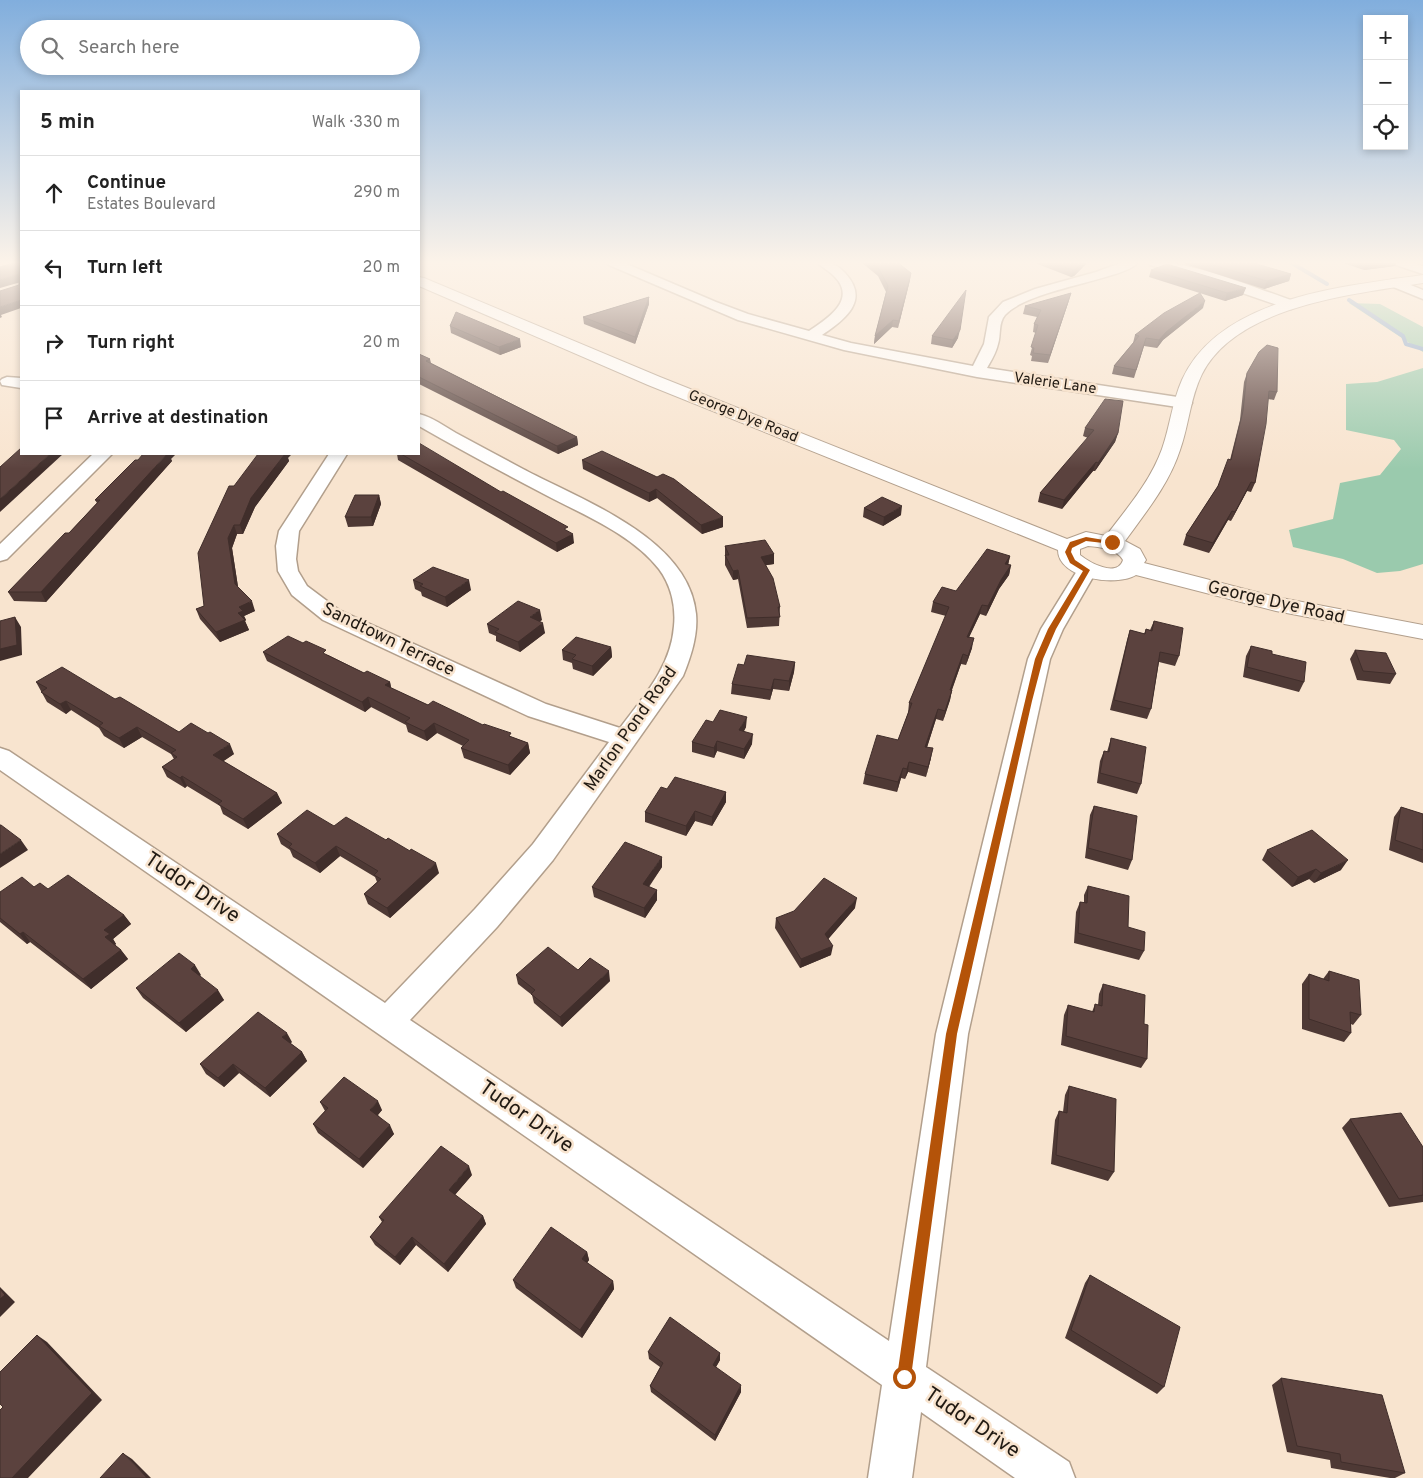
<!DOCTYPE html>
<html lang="en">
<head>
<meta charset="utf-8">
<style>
  body { margin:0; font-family:Overpass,sans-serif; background:#f6f6f6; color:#222 }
  .controls { position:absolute; right:15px; top:15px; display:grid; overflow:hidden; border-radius:0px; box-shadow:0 2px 8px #0003 }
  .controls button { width:45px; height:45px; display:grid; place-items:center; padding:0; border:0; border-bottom:1px solid #e0e0e0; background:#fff; color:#222; font:25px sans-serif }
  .stop { position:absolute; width:15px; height:15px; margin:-11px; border:4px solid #b45309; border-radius:50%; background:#fff }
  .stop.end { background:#b45309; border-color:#fff; box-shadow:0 1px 5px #0008 }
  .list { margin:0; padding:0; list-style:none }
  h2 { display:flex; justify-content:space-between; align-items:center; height:65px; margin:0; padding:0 20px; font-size:21px }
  h2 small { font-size:16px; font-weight:400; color:#767676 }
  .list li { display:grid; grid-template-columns:32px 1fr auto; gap:15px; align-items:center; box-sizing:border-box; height:75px; padding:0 20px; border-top:1px solid #e0e0e0 }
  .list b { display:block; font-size:19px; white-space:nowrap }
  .list p { margin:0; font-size:16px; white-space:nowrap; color:#767676 }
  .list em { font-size:16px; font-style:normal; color:#767676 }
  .icon { flex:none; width:28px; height:28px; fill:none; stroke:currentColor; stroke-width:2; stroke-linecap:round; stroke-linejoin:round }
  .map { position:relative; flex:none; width:1423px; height:1478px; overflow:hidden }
  .search { position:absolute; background:#fff; box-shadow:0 2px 8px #0003; left:20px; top:20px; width:400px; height:55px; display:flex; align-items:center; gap:12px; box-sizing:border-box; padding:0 18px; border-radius:28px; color:#767676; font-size:19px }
  .panel { position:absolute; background:#fff; box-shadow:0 2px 8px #0003; left:20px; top:90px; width:400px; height:365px; border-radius:0px }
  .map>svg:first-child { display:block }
</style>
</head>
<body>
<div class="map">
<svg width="1423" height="1478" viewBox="0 0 1423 1478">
  <rect width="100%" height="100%" fill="#f8e4cf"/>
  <!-- green -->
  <path fill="#9acaad" d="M1349,303L1380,304L1423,327V352Z
    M1423,368V564L1400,571L1377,573L1343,559L1293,547L1289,530L1333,519L1340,483L1380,475L1401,449L1394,440L1346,430V384L1377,382Z"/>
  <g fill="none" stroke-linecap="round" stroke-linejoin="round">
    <!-- stream -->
    <path stroke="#86a6cc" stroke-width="4" d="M1290,262L1327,284
      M1349,300L1403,336L1406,344L1423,349"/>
    <!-- street casing -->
    <g stroke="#b29f8c" stroke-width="3">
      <path id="street" d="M607,262H622L716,302L748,314L809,331C827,319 857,300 835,277C830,271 822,268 817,262C828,261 837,264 845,273C870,300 846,319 822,335L851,343L973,366L984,344L989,317L1003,302L1035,289L1096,272L1123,262H1138C1128,279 1030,288 1005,315C998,323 1001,335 998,344C996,353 991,361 987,368L1184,398L1190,400L1192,403L1190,406L1184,408L977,377L844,350L738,320L609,265Z
        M1148,262C1185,258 1258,289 1296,302L1298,305L1291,309L1286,308L1199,278L1150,265Z
        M1394,262H1411L1423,266V274L1396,265Z
        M1396,279L1423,290V299L1391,286L1390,283L1391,280Z
        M7,377L21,378V388L2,385L0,381L2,379Z
        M419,414C432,417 444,426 456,433C478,445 501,457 523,469C581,500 689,538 696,614C698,635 691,656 683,676L553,860L497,927L410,1020L889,1341L936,1034L1028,659L1041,629L1080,566L1087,564L1094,566L1097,570L1063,629L1050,659L968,1034L926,1367L1069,1462L1075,1478H1015L921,1412L912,1478H868L882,1385L0,770V748L9,751L385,1003L475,909L533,844L609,742L528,716L323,620L292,595L278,571L276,546L279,531L329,454H347L299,531L296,559L298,571L307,586L339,610L546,704L620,728C643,697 671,667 674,626C676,606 671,585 659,569C631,533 581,514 542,493C500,471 459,449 419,426Z
        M93,454H112L7,559L0,561V544Z"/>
    </g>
    <!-- secondary casing -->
    <g stroke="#b29f8c" stroke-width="2">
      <path id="secondary" d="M1423,275V283C1355,294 1237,305 1202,374C1190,398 1189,425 1180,450C1169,484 1146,512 1125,541L1140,549L1146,560L1144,563L1276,597L1423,625V639L1276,611L1136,575C1117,587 1058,579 1058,550L648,385L419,286V277L424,278L660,377L1067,539L1086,532L1106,536C1127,508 1150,482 1162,449C1170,427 1172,402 1182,380C1219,297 1345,286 1423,275ZM1088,546C1100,547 1117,549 1123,560C1117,578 1090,563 1080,555V549Z"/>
    </g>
    <!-- street -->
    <use href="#street" fill="#fff" fill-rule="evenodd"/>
    <!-- secondary -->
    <use href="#secondary" fill="#fff" fill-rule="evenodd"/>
  </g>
  <!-- wall -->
  <path fill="#4e3935" d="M861,262H897L910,280L898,328L892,327L874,344L875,336L886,292L878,276Z
    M1036,262H1088L1074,276L1071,277L1035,263Z
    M1186,262H1250L1291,274L1289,281L1264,289L1185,264Z
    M1340,262H1397L1395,266L1364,270Z
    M1151,270L1243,295L1225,301L1149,277Z
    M649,297V304L635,344L584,324L583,317Z
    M1069,300L1048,363L1031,361L1032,356L1030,355L1036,333L1033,332L1034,324L1037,317L1023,314L1025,306Z
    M1203,308L1163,340L1157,348L1144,346L1134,378L1112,374L1114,366L1133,343L1135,335Z
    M450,326L521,347L500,355L451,333Z
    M932,336L958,338L952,348L931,344Z
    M419,354L430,359L431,363L577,437L578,445L558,454L419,384Z
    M1247,373L1277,392L1274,400L1268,399L1255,483L1251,492L1247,491L1231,521L1228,520L1209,553L1183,545L1186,535L1218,486L1230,460L1240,420L1244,382Z
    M1085,428L1118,433L1115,442L1095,471H1093L1062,509L1038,502L1040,493L1088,438L1083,436Z
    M602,451L723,527L702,534L657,498L649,502L583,469L582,460Z
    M397,454H419L568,532L574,543L557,552L398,460Z
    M288,458L289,461L255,507L243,534H237L232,548L238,587L255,611L244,616L246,620L245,621L249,630L220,642L200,619L196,609L204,606L234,486Z
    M171,459L172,461L46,602L14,601L8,592L69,533L97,503L95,500Z
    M379,495L381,504L373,526L348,527L345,517Z
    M864,508L901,515L883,526L863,517Z
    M725,546L774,554V564L766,565L780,607L779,626L747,628L738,579L733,580L725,565Z
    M1010,556L1008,565H1011L1009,575L999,589L986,616L980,614L969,637L972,648L966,665L961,664L952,690L950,700L943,721L936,719L927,747L931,758L926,777L908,772L905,779L901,778L897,792L863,784L865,774L898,740L908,713L909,703L946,616L931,612L933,602L956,591Z
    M413,580L471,590L447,607L422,596L421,592L415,589Z
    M542,620L539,621L545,633L520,652L496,641V636L489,633L487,624Z
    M1154,621L1179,656L1175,666L1159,662L1151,709L1147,719L1110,710L1127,640L1130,630L1144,634L1146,629L1150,630Z
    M1251,646L1272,654L1304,682L1299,692L1243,677L1246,656Z
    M611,647L612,657L593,676L573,669L572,663L563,660L562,650Z
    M1355,650L1396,674L1390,684L1357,680L1350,659Z
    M263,652L328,655L364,673L390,682L391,688L428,705L528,743L530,753L510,775L464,758L461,748L463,746L437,733L427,741L408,732L406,725L371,707L365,712L267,661Z
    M795,662L794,672L789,691L773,689L770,700L731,694L732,684L744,665Z
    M36,682L115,699L179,732L234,754L223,761L277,793L282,803L248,829L223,814L220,806L187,786L185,788L167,777L162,767L174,759L171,754L142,737L124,748L104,736L99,728L71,710L66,714L47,702Z
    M713,722L746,727L744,731L752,744L744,759L717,751L714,758L692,752V742Z
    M1111,738L1141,784L1137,794L1097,783L1100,761L1104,751L1107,752Z
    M667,789L726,792V802L712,826L695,821L686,836L645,822V812Z
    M1094,806L1132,860L1128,870L1085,858L1090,815Z
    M1401,807L1423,814V863L1389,850L1394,817Z
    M334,826L439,873L390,918L368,904L364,894L377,882L375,877L340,856L320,873L293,857L290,850L281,844L277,834Z
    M1267,850L1341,870L1314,883L1309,879L1292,887L1262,860Z
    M662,867L649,887L657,890V900L645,918L594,897L592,887Z
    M1088,886L1128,927L1144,951L1139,960L1074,943L1076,912L1080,902L1084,903V895Z
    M34,887L48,889L124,915L131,924L113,939L116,944L115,945L121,950L128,959L91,989L30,942L27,944L0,922V892Z
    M855,908L828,939L831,955L800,968L775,928L776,918Z
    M578,970L610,981L562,1027L534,1003L532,995L518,984L516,975Z
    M1329,971L1361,1015L1353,1025L1351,1024V1033L1344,1042L1302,1029V984L1309,974L1323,979Z
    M201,975L200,976L224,1000L186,1032L143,998L136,988Z
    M1103,984L1144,1024L1147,1059L1141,1068L1061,1045L1064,1015L1068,1005L1092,1012L1095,1004L1098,1005L1099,994Z
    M292,1042L290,1043L302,1052L307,1061L270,1097L239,1073L224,1087L206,1074L200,1064Z
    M1069,1086L1114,1172L1108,1181L1051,1164L1055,1120L1059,1111L1063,1112L1065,1095Z
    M320,1102L382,1110L378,1115L394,1134L363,1168L318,1133L313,1124L325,1111Z
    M1350,1119L1423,1147V1202L1389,1207L1342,1128Z
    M472,1175L455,1195L483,1216L486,1224L448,1272L416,1245L400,1265L375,1245L370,1237L382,1222L379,1217Z
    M587,1252L589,1260L587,1263L613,1281L614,1289L582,1338L516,1288L513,1280Z
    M1090,1275L1164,1387L1157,1394L1065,1338L1085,1283Z
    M648,1352L720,1353V1360L716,1367L741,1392L715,1441L651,1392L650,1386L660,1367L649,1359Z
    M1281,1378L1405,1473L1395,1478H1390L1331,1468L1330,1460L1287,1452L1272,1385Z"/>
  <!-- shaded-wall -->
  <path fill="#402e2b" d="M1083,262H1088L1074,276L1071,277L1073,270Z
    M1380,262H1397L1395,266L1364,270L1367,263Z
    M911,273L910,280L898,328L899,321Z
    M19,274L21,282L0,288V280Z
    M1291,274L1289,281L1264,289L1267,281Z
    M1246,288L1243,295L1225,301L1227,293Z
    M1071,293L1069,300L1048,363L1050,355Z
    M649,297V304L635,344V337Z
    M21,300V308L1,315L2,317L0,318V307Z
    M1205,301L1203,308L1163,340L1157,348L1159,340L1166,332Z
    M893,320L892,327L874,344L875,336Z
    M960,330L958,338L952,348L953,340Z
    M520,339L521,347L500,355L499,347Z
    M1118,433L1115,442L1095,471L1098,463Z
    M577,437L578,445L558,454L557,446Z
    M50,454H63L0,512V499Z
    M167,454H176L171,459L172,461L46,602L41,592Z
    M284,454H292L288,458L289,461L255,507L243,534L240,525L251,498Z
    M1096,462L1093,471L1062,509L1064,500Z
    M1251,482L1247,491L1231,521L1235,512Z
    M656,489L657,498L649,502V493Z
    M379,495L381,504L373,526L371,517Z
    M902,506L901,515L883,526L884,517Z
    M1232,511L1228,520L1209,553L1213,543Z
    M723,517V527L702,534L701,525Z
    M234,525L237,534L232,548L239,593L235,584L228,538Z
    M573,534L574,543L557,552L556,543Z
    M774,554V564L761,566V557Z
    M1010,556L1008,565L1005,564Z
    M1011,565L1009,575L999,589L986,616L988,606L1001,580Z
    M738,570V579L733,580V571Z
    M469,580L471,590L447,607L445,597Z
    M252,601L255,611L244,616L246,620L245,621L249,630L220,642L216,632L239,607Z
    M982,605L980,614L965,646L967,637Z
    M540,610L542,620L532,627L530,617Z
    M15,617L21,627L22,655L0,661V649Z
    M543,623L545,633L520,652L518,642Z
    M974,638L972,648L966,665L968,656Z
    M611,647L612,657L593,676L592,666Z
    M963,654L961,664L948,700L950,690Z
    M795,662L794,672L789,691V681Z
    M774,679L773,689L770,700L771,690Z
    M390,682L392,692L385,685Z
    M952,690L950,700L943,721L945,711Z
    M368,697L371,707L365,712L362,702Z
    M66,701L71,710L66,714L60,704Z
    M938,709L936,719L924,757L925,747Z
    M747,717L746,727L739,740V730Z
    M434,723L437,733L427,741L424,731Z
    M137,727L142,737L124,748L119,738Z
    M753,734L752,744L744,759V749Z
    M717,741V751L714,758V748Z
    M528,743L530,753L510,775L508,765Z
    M230,744L234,754L218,765L213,755Z
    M933,748L931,758L926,777L928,767Z
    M909,762L908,772L905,779L907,769Z
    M903,768L901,778L897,792L898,782Z
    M182,776L187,786L185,788L180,778Z
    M726,792V802L712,826V817Z
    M277,793L282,803L248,829L243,819Z
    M695,811V821L686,836V826Z
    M21,840L28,850L0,868V854Z
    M336,846L340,856L320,873L315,863Z
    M662,857V867L643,894V884Z
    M1348,860L1341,870L1314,883L1321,873Z
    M436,863L439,873L390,918L387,908Z
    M1316,869L1309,879L1292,887L1298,877Z
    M657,890V900L645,918L644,908Z
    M857,898L855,908L824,944L825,934Z
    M124,915L131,924L113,939L116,944L112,947L105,937L104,930Z
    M23,932L30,942L27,944L20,934Z
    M833,946L831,955L800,968L801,959Z
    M121,950L128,959L91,989L83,979Z
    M195,965L201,975L196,978L191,969Z
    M609,971L610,981L562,1027L560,1017Z
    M218,990L224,1000L186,1032L179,1023Z
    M287,1033L292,1042L287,1047L282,1037Z
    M302,1052L307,1061L270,1097L265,1088Z
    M233,1064L239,1073L224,1087L218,1078Z
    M378,1101L382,1110L374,1119L370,1110Z
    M390,1125L394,1134L363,1168L359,1159Z
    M469,1166L472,1175L452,1198L449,1190Z
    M483,1216L486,1224L448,1272L444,1264Z
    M412,1237L416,1245L400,1265L395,1257Z
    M587,1252L589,1260L584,1267L582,1259Z
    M613,1281L614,1289L582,1338L580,1330Z
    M0,1287L15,1302L0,1317Z
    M37,1335L47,1342L102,1400L28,1478H12Z
    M720,1353V1360L713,1372V1365Z
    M741,1385V1392L715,1441V1435Z
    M123,1453L132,1459L151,1478H147Z"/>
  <!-- building -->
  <path fill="#5b423e" stroke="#402e2b" d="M870,262H897L911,273L899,321L893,320L875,336L888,286L879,269Z
    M1051,262H1083L1076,269L1073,270Z
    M1203,262H1250L1291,274L1267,281Z
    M1362,262H1380L1367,263Z
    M13,263L21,264V300L0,307V291L19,285V274L0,280V267Z
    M1167,264L1246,288L1227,293L1151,270Z
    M966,290L960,330L953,340L932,336Z
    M1071,293L1050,355L1033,353L1034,348L1031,347L1038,325L1034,324L1041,310L1025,306Z
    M1200,293L1205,301L1166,332L1159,340L1146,338L1136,370L1114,366L1139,336L1135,335L1164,313Z
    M649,297L635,337L583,317Z
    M456,312L520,339L499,347L450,326Z
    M1267,345L1278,348L1277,392L1269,391L1266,424L1255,483L1251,482L1235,512L1232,511L1213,543L1186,535L1218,486L1228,459L1231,460L1243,411L1247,373L1259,352Z
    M419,354L430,359L426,361L577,437L557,446L419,377Z
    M1105,399L1123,401L1118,433L1098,463L1096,462L1064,500L1040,493L1094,430L1085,428Z
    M419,443L501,492L503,491L568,527L564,529L573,534L556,543L401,454H419Z
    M21,448V454H50L0,499V467Z
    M602,451L657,477L663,474L674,479L723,517L701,525L656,489L649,493L582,460Z
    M143,454H167L41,592H8L65,533H69L100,500H95L135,460H138Z
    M258,454H285L251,498L240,525H234L228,538L235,584L252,601L239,607L243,611L238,613L245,620L216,632L196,609L204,606L198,553L229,486H234Z
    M355,495H379L371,517H345Z
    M882,497L902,506L884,517L864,508Z
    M765,540L774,554L761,557L773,578L780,607H778L780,617L747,618L738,570L733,571L725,555H729L725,546Z
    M987,549L1010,556L1005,564L1011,565L1001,580L988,606L982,605L967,637L974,638L968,656L963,654L950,690H952L945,711L938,709L925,747L933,748L928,767L909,762L907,769L903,768L898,782L865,774L877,735L898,740L912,703H909L949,607L933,602L942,587L956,591Z
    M433,567L469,580L445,597L420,586L423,584L413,580Z
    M518,601L540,610L530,617L543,623L518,642L495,632L499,629L487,624Z
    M15,617L17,645L0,649V621Z
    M1154,621L1183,628L1179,656L1160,652L1151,709L1114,700L1130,630L1145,634L1146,629L1152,631Z
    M288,636L303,643L306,641L326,650L323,653L364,673L367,671L390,682L385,685L428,705L433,701L483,725L484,724L511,733L509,736L528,743L508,765L461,748L469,740L434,723L424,731L405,722L410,718L368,697L362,702L263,652Z
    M576,637L611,647L592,666L572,659L576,655L562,650Z
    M1251,646L1272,651V654L1306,662L1304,682L1247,667Z
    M1355,650L1386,653L1396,674L1363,671Z
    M747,655L795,662L789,681L774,679L771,690L732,684L738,664L744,665Z
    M62,667L115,699L120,697L179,732L191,723L208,733L210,732L230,744L213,755L277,793L243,819L218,804L222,801L182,776L180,778L162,767L177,757L171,753L176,750L137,727L119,738L99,726L103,723L66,701L60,704L41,692L47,688L36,682Z
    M720,710L747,717L739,730L753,734L744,749L717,741L714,748L692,742L706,720L713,722Z
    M1111,738L1146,747L1141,784L1100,773L1104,751L1109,752Z
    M675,777L726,792L712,817L695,811L686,826L645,812L661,787L667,789Z
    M1094,806L1137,816L1132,860L1088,848Z
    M1401,807L1423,814V850L1395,840Z
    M307,810L334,826L346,817L386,840L388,838L410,851L411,849L436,863L387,908L364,894L381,879L374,875L378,871L336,846L315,863L289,847L292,844L277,834Z
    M0,825H1L21,840L0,854Z
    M1312,830L1348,860L1321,873L1316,869L1298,877L1267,850Z
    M625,842L662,857L643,884L657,890L644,908L592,887Z
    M68,875L124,915L104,930L110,934L105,937L121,950L83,979L23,932L20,934L0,918V892L22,877L34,887L40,883L48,889Z
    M824,878L857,898L825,934L833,946L801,959L776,918L794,911Z
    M1088,886L1129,896L1128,927L1145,932L1144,951L1078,933L1080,902L1087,903Z
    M548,947L578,970L590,958L609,971L560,1017L531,994L535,990L516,975Z
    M179,953L195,965L191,969L218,990L179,1023L136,988Z
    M1329,971L1359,980L1361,1015L1350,1012L1351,1033L1309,1019V974L1329,981Z
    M1103,984L1145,995L1144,1024L1148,1025L1147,1059L1066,1036L1068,1005L1094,1012L1095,1004L1102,1006Z
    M258,1012L287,1033L282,1037L302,1052L265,1088L233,1064L218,1078L200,1064Z
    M344,1077L378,1101L370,1110L390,1125L359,1159L313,1124L328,1108L320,1102Z
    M1069,1086L1116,1099L1114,1172L1056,1155L1059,1111L1067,1113Z
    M1401,1113L1423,1147V1195L1399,1199L1350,1119Z
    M441,1146L469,1166L449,1190L483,1216L444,1264L412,1237L395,1257L370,1237L384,1220L379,1217Z
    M551,1227L587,1252L582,1259L613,1281L580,1330L513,1280Z
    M1090,1275L1180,1327L1164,1387L1071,1330Z
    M0,1289L5,1295L0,1299Z
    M670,1317L720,1353L713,1365L741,1385L715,1435L650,1386L663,1363L648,1352Z
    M37,1335L92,1393L12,1478H0V1410L3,1407L0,1404V1372Z
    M1281,1378L1382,1395L1405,1473L1341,1462L1340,1454L1297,1446Z
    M123,1453L147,1478H100Z"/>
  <!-- sky -->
  <linearGradient id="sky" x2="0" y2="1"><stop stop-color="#81aedd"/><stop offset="0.56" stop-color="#fcf3e9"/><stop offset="1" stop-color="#fcf3e9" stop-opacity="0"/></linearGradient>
  <rect width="1423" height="469" fill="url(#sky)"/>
  <!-- route -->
  <path fill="#b45309" d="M1086,537L1116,542L1112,544L1086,541L1072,548L1071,552L1075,560L1090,570L1056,629L1043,659L1032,701L957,1034L911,1377L909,1382L904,1384L899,1382L897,1377L946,1034L1035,659L1048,629L1083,571L1070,563L1065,552L1070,542Z"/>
  <g text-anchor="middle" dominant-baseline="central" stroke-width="5" stroke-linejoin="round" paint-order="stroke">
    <!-- far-street labels -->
    <g font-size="15" fill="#211a13" stroke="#f8e4cf">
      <text transform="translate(1055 384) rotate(8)">Valerie Lane</text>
      <text transform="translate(743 417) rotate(22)">George Dye Road</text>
    </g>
    <!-- street labels -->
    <g font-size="18" fill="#211a13" stroke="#f8e4cf">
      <text transform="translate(1276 603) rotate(13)">George Dye Road</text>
      <text transform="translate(388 640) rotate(26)">Sandtown Terrace</text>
      <text transform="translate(631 729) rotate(-55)">Marlon Pond Road</text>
    </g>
    <!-- near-street labels -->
    <g font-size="21" fill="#211a13" stroke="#f8e4cf">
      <text transform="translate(192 888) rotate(34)">Tudor Drive</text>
      <text transform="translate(526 1117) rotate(35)">Tudor Drive</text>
      <text transform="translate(972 1423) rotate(34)">Tudor Drive</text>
    </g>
  </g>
</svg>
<div class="controls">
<button>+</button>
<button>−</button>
<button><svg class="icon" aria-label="locate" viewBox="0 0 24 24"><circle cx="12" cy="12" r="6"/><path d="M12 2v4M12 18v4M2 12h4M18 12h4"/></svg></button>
</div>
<div class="stop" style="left:904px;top:1377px"></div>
<div class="stop end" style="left:1112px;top:542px"></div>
<div class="search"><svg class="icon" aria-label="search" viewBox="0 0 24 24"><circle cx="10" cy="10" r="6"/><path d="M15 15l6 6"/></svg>Search here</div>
<section class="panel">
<h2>5 min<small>Walk · 330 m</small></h2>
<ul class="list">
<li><svg class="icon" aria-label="ahead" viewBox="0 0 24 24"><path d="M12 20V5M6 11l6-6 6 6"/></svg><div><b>Continue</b><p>Estates Boulevard</p></div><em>290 m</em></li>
<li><svg class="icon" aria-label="left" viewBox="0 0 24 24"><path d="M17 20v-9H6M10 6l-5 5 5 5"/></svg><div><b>Turn left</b></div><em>20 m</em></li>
<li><svg class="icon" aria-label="right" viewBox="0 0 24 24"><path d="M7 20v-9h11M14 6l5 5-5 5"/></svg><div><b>Turn right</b></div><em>20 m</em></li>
<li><svg class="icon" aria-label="arrive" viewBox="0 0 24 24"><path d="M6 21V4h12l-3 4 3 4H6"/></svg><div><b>Arrive at destination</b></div></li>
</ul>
</section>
</div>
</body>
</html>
